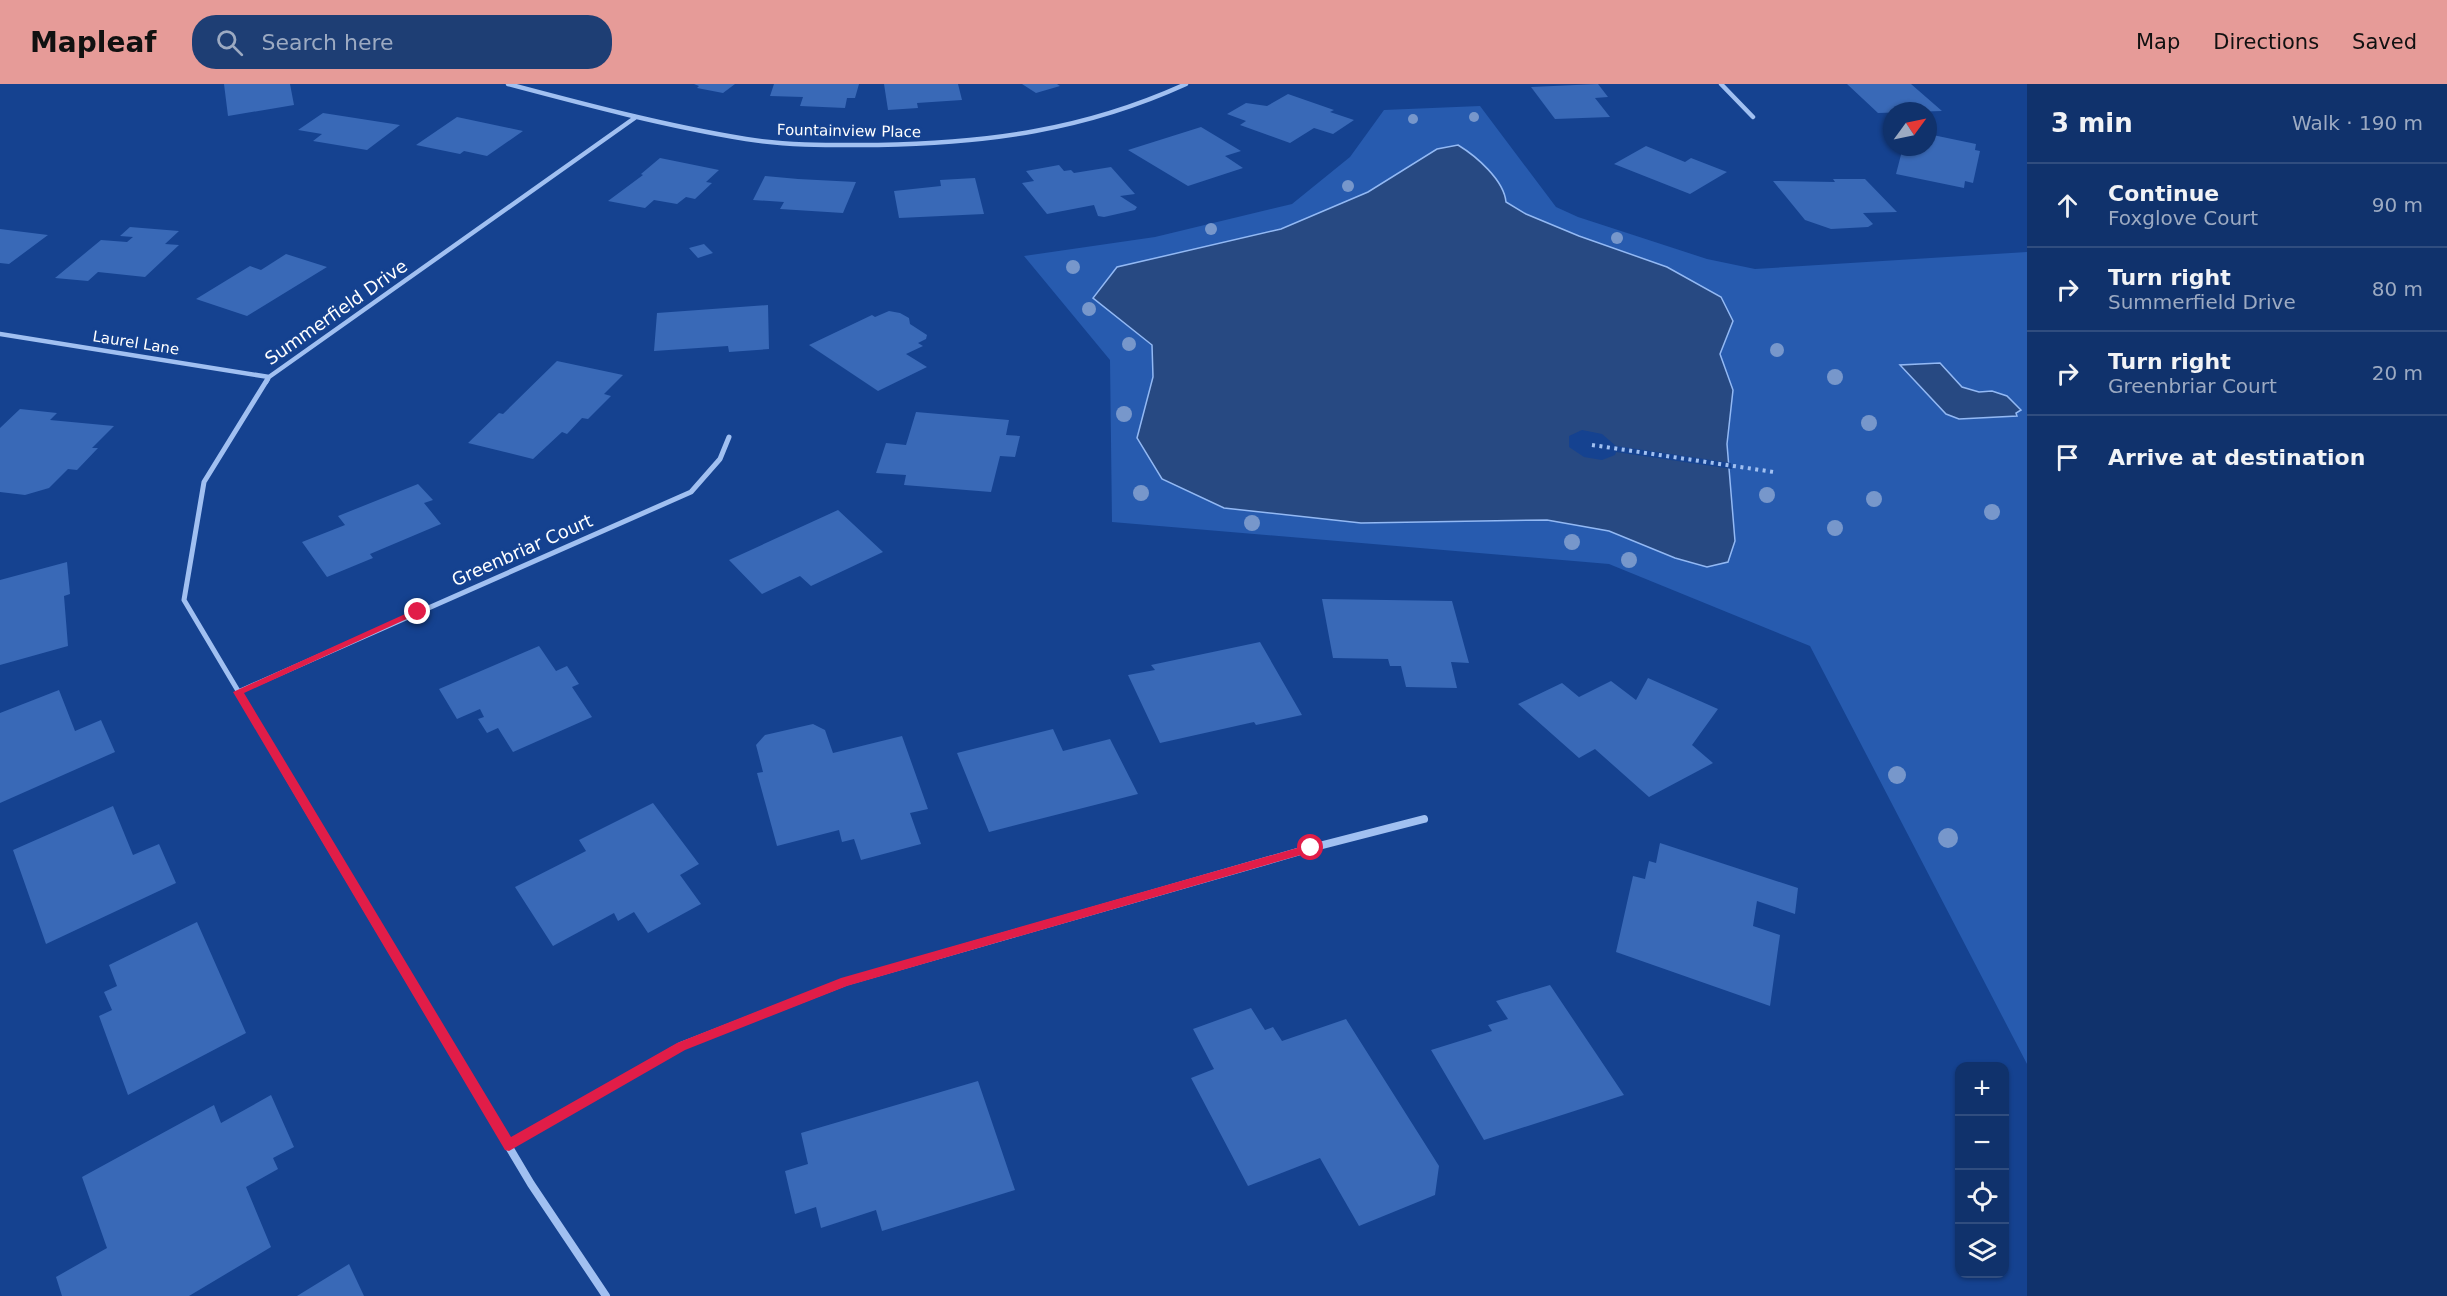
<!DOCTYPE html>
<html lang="en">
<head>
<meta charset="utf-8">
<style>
  body { margin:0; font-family:"DejaVu Sans",sans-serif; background:#1e3e74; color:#f1f3f6 }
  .controls { position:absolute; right:18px; bottom:18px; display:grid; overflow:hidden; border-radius:12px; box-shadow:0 2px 4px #0004 }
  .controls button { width:54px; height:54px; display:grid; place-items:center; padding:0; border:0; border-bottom:2px solid #304d7f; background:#10326c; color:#f1f3f6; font:30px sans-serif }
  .compass { position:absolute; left:1883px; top:18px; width:54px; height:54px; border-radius:50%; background:#10326c; box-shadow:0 2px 4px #0004; rotate:57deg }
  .stop { position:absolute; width:18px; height:18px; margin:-14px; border:4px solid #e11d48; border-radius:50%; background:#fff }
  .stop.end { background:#e11d48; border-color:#fff; box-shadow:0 2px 6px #0008 }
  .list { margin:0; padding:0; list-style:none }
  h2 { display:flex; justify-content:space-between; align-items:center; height:78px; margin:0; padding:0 24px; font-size:26px }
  h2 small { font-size:20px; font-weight:400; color:#9caac2 }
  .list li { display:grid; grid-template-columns:39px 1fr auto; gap:18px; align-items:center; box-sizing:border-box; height:84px; padding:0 24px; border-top:2px solid #304d7f }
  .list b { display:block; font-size:22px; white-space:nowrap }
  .list p { margin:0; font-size:20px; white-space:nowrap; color:#9caac2 }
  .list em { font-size:20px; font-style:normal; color:#9caac2 }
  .icon { flex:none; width:33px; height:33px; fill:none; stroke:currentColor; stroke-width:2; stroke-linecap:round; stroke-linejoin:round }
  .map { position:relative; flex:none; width:2027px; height:1212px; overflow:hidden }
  header { display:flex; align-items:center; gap:36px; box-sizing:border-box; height:84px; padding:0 30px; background:#e69b98; color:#111 }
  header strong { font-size:28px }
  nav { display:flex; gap:33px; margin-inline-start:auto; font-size:21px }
  .search { width:420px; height:54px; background:#1e3e74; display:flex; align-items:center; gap:15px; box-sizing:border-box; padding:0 21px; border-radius:24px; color:#9caac2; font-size:22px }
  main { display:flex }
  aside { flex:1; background:#10326c }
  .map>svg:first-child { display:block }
</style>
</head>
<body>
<header>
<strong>Mapleaf</strong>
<div class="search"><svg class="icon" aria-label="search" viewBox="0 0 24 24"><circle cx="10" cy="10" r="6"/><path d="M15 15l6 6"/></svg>Search here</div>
<nav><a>Map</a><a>Directions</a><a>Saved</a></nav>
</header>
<main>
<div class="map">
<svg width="2027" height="1212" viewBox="0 0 2027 1212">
  <rect width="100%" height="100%" fill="#154290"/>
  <!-- green -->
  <path fill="#275baf" d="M1480,22L1556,123L1578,133L1707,175L1755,185L2027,168V980L1810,562L1609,480L1112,438L1110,276L1024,172L1155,153L1292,120L1350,73L1384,26Z"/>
  <!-- water -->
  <path fill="#274982" stroke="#93b9f4" stroke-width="1.5" d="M1458,61C1476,72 1504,96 1506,118L1526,130L1579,152L1667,183L1721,213L1733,237L1720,270L1733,306L1727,360L1735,457L1728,478L1707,483L1675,474L1609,447L1547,436L1361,439L1224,424L1162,395L1137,354L1153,293L1152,261L1093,214L1117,183L1281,145L1368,108L1437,65Z
    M1940,279L1962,303L1979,308L1992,307L2007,312L2021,326L2016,329L2017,332L1959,335L1946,330L1900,281Z"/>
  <!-- pier -->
  <path fill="#154290" d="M1582,346L1602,350L1616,362L1731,379L1732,385L1616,368L1615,371L1602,376L1584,373L1569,363V352Z"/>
  <!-- building -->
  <path fill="#3969b7" d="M224,0H290L294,21L228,32Z
    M694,0H735L723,9L697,4L699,2Z
    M774,0H859L855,14H847L845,24L800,22L803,13L770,12Z
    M884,0H958L962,16L917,19L918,24L888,26Z
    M1022,0H1057L1060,2L1036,9Z
    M1598,0L1608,13L1595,14L1610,33L1555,35L1531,3Z
    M1847,0H1911L1942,27L1878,29Z
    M1288,10L1334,26L1330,28L1354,36L1333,50L1314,44L1290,59L1240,41L1246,37L1227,30L1246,19L1267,22Z
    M323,29L400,41L367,66L313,57L322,50L298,46Z
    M457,33L523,47L487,72L464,67L460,70L416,61Z
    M1201,43L1241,67L1225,72L1243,84L1188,102L1128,66Z
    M1928,50L1976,60L1975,66L1980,67L1973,99L1965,97L1964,104L1896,90L1903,63H1928Z
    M1646,62L1685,78L1691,74L1727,88L1690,110L1614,80Z
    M660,74L719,86L706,98L712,99L695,115L686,113L677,120L654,116L645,124L608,117L643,91L641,90Z
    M1059,81L1064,87L1071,86L1074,89L1111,83L1135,110L1120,112L1137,123L1135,126L1104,133L1098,132L1094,121L1047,130L1022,99L1034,97L1026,87Z
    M765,92L798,95L856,98L843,129L780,125L784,118L753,116Z
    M975,94L984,130L899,134L894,107L941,102L940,96Z
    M1833,95H1865L1897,128L1863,129L1873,140L1868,143L1831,145L1805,136L1773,97L1835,98Z
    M130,143L179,147L165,160L179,161L145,193L98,188L88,197L55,194L101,156L127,158L133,153L120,152Z
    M0,145L48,151L9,180L0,179Z
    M704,160L713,169L698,174L689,164Z
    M286,170L327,183L247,232L196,215L250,182L261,186Z
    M768,221L769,265L729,268L728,262L654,267L657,229Z
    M889,227L900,229L909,234L910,240L927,251L926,255L918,259L923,262L906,270L927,283L878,307L809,261L872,231L875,233Z
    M557,277L623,291L604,310L611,312L588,335L582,334L567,350L562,348L533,375L468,359L499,329L503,330Z
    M20,325L57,329L50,336L114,342L92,364H98L77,386L68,385L49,404L25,411L0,408V344Z
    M916,328L1009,336L1006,351L1020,352L1015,373L1000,372L991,408L904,401L906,391L876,389L886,359L906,361Z
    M418,400L433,416L424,419L441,440L370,470L373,474L327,493L302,458L345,441L338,432Z
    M838,426L883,468L811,502L800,492L762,510L729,476Z
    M67,478L70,510L64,512L68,562L0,581V496Z
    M1322,515L1452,517L1469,579L1451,578L1457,604L1406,603L1401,582H1390L1388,575L1333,574Z
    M1260,558L1302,631L1256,641L1254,638L1160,659L1128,591L1155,586L1151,581Z
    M539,562L556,587L567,582L579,600L572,603L592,633L513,668L498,644L487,649L478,635L484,633L480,625L457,635L439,605Z
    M1648,594L1718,625L1692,661L1713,679L1649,713L1595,665L1579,674L1518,620L1562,599L1579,613L1611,597L1636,616Z
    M59,606L75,647L101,636L115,668L0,719V629Z
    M813,640L825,646L833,669L902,652L928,725L910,729L921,760L861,776L854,755L842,758L839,746L777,762L757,689L763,688L756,661L765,651Z
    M1053,645L1063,667L1110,655L1138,710L989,748L957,669Z
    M653,719L699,780L680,791L701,820L648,849L634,828L618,837L614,829L553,862L515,803L586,767L579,756Z
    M113,722L133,771L159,760L176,799L46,860L13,766Z
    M1660,759L1798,804L1795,830L1757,817L1753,842L1780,851L1770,922L1616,868L1633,792L1645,795L1649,777L1656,779Z
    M197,838L246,949L128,1011L99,932L112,926L104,908L117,902L109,881Z
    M1550,901L1624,1011L1484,1056L1431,966L1492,947L1488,941L1508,935L1496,917Z
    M1251,924L1265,946L1273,943L1282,957L1346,935L1439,1082L1435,1111L1359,1142L1320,1074L1248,1102L1191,994L1214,985L1193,945Z
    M978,997L1015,1106L882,1147L876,1126L821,1144L816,1123L795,1130L785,1087L808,1080L801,1049Z
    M271,1011L294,1063L273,1074L278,1085L246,1103L271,1163L189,1212H62L56,1193L107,1164L82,1093L214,1021L221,1039Z
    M349,1180L364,1212H297Z"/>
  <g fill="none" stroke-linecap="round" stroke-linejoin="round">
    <!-- path -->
    <path stroke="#a1c0f1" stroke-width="4" stroke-dasharray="3 4.5" stroke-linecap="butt" d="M1592,361L1774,388"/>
    <!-- street-far2 -->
    <path stroke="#a1c0f1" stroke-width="4.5" d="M508,0C587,21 666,42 746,55C790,62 834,61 878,61C988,59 1085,46 1186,0
      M1721,0L1753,33
      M0,250L269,293
      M266,298L269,293L636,33"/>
    <!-- street-far1 -->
    <path stroke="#a1c0f1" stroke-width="5" d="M267,296L204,398L184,516L288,691
      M238,608L691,408L720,375L729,353"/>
    <!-- street -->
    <path stroke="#a1c0f1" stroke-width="8" d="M287,690L531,1100L606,1212
      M509,1061L681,962L845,898L1311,764L1424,735"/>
  </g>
  <!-- trees -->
  <g fill="#7797cb">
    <circle cx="1474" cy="33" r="5"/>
    <circle cx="1413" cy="35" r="5"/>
    <circle cx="1348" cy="102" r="6"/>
    <circle cx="1211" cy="145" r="6"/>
    <circle cx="1617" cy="154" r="6"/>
    <circle cx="1073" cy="183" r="7"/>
    <circle cx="1089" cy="225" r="7"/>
    <circle cx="1129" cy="260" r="7"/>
    <circle cx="1777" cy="266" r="7"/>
    <circle cx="1835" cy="293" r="8"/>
    <circle cx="1124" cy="330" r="8"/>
    <circle cx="1869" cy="339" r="8"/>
    <circle cx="1141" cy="409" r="8"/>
    <circle cx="1767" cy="411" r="8"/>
    <circle cx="1874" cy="415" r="8"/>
    <circle cx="1992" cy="428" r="8"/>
    <circle cx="1252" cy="439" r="8"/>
    <circle cx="1835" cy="444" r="8"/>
    <circle cx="1572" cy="458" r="8"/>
    <circle cx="1629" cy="476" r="8"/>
    <circle cx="1897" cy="691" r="9"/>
    <circle cx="1948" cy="754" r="10"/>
  </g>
  <!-- route -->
  <path fill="#e11d48" d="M414,526L422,528L244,609L511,1053L677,959L841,894L1311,760L1316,764L1311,768L847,902L685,966L509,1067L505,1066L233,608Z"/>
  <g text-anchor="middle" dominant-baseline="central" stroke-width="6" stroke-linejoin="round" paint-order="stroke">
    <!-- far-street labels -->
    <g font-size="15" fill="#fff" stroke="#154290">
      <text transform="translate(849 47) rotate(1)">Fountainview Place</text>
      <text transform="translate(136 259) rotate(9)">Laurel Lane</text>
    </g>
    <!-- street labels -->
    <g font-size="18" fill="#fff" stroke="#154290">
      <text transform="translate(336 228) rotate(-35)">Summerfield Drive</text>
      <text transform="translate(522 466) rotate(-24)">Greenbriar Court</text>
    </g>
  </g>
</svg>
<div class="controls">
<button>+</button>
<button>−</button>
<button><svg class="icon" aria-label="locate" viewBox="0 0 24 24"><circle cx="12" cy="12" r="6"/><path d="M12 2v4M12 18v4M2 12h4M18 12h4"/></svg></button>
<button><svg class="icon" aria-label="layers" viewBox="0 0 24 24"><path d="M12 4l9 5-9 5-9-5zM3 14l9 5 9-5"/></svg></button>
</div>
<svg class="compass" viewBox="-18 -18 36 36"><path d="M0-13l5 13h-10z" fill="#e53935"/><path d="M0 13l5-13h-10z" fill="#9caac2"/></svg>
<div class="stop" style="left:1311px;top:764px"></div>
<div class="stop end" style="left:418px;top:528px"></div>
</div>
<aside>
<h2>3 min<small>Walk · 190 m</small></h2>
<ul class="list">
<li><svg class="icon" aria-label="ahead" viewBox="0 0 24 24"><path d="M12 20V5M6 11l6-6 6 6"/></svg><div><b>Continue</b><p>Foxglove Court</p></div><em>90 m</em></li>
<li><svg class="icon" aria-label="right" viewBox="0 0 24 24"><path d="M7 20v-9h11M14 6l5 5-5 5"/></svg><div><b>Turn right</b><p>Summerfield Drive</p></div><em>80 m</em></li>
<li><svg class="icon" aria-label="right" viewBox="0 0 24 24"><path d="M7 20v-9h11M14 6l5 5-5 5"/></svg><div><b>Turn right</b><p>Greenbriar Court</p></div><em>20 m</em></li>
<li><svg class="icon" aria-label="arrive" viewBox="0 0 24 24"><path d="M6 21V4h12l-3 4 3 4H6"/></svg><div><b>Arrive at destination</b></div></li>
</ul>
</aside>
</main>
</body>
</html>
